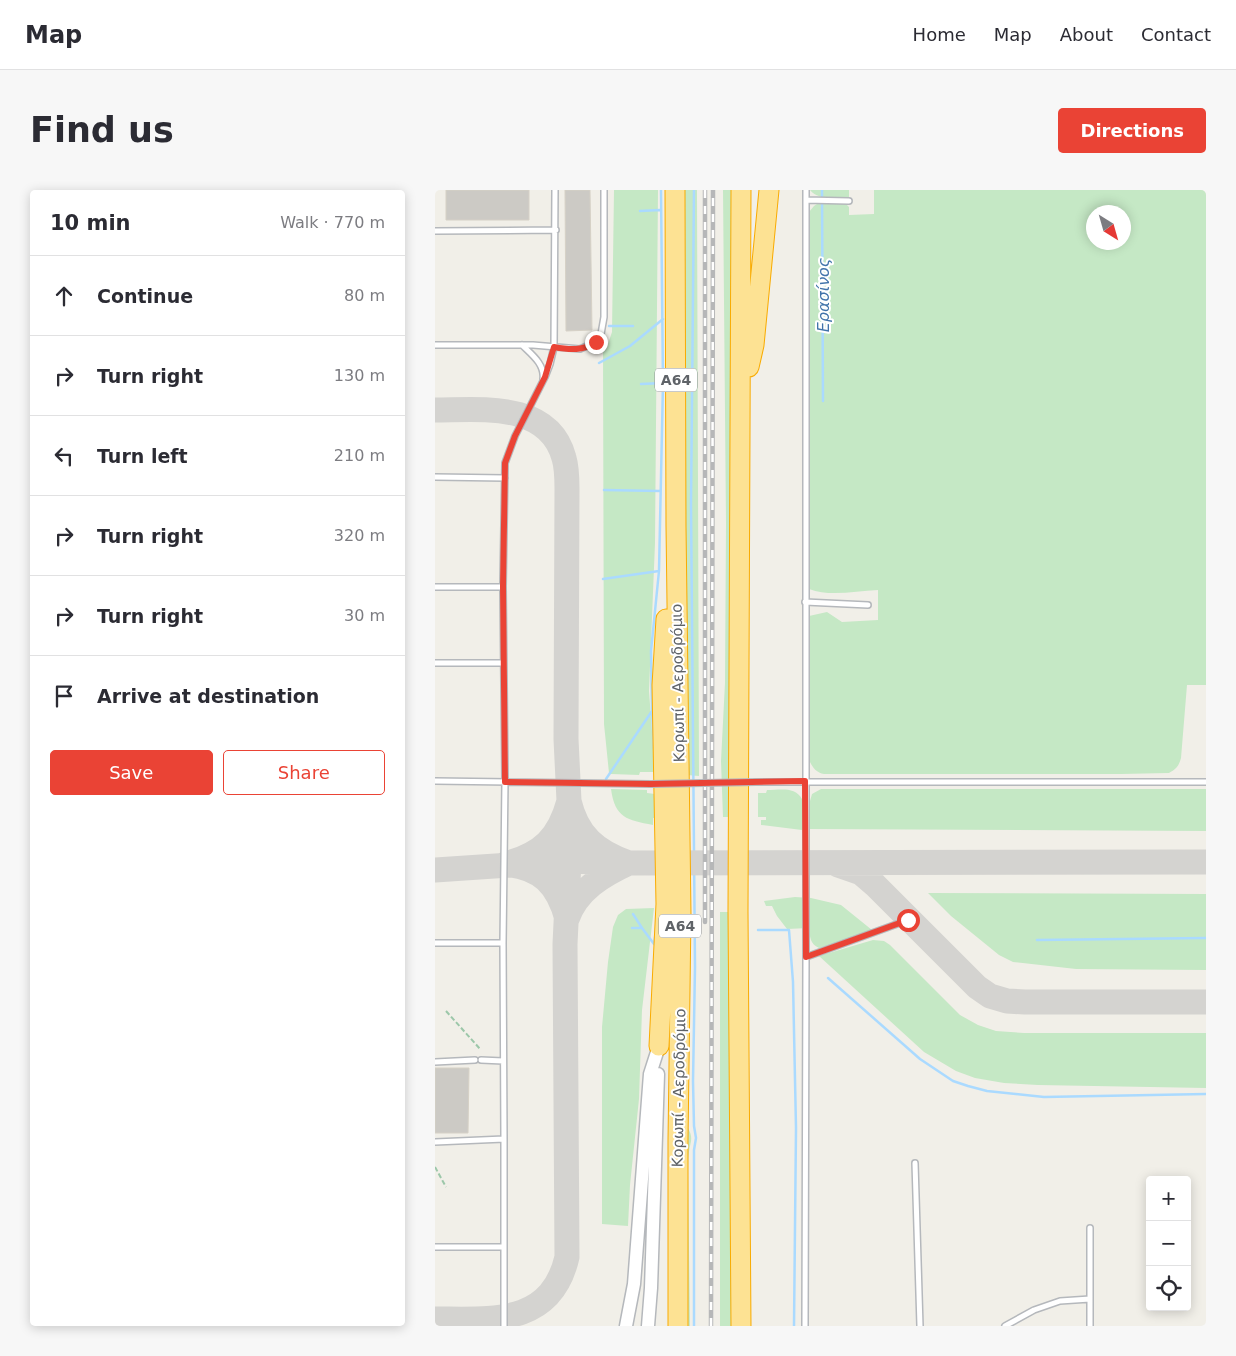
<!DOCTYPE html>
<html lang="en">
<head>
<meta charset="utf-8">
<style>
  body { margin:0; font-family:"DejaVu Sans",sans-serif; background:#f7f7f7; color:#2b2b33 }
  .controls { position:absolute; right:15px; bottom:15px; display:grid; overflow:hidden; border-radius:5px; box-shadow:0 2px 12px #0003 }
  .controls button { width:45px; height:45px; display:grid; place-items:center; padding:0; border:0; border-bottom:1px solid #e1e1e2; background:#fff; color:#2b2b33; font:25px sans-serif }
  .compass { position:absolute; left:651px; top:15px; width:45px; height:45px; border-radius:50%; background:#fff; box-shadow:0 2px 12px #0003; rotate:143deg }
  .stop { position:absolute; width:15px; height:15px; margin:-11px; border:4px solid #ea4335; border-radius:50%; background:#fff }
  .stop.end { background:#ea4335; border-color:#fff; box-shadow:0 1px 5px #0008 }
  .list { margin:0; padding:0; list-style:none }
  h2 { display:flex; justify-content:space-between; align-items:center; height:65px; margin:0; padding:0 20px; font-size:21px }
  h2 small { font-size:16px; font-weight:400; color:#7c7c81 }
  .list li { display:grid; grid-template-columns:32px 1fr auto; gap:15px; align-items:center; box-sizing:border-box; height:80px; padding:0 20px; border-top:1px solid #e1e1e2 }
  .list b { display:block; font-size:19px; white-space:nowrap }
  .list em { font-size:16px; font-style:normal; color:#7c7c81 }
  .actions { display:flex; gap:10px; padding:15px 20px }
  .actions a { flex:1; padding:11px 0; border:1px solid #ea4335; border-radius:5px; text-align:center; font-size:18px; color:#ea4335 }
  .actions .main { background:#ea4335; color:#fff }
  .icon { flex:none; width:28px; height:28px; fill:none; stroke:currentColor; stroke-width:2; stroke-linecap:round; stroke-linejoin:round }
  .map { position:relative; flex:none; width:771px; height:1136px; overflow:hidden; border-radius:5px }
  header { display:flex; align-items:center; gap:30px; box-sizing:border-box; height:70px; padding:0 25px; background:#fff; border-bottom:1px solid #e1e1e2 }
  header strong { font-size:24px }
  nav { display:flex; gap:28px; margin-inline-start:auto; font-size:18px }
  .intro { display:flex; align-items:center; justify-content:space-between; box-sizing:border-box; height:120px; padding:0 30px }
  h1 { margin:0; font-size:35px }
  .button { padding:12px 22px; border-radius:5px; background:#ea4335; color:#fff; font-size:18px; font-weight:700 }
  main { display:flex; gap:30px; padding:0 30px }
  aside { flex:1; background:#fff; border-radius:5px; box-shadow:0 2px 12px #0003 }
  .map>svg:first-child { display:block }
</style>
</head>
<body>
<header>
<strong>Map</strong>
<nav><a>Home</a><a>Map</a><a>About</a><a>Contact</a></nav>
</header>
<div class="intro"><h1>Find us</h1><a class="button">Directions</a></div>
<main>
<aside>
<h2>10 min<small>Walk · 770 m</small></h2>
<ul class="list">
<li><svg class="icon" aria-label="ahead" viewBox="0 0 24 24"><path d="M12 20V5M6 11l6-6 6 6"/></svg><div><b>Continue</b></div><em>80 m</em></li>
<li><svg class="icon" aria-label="right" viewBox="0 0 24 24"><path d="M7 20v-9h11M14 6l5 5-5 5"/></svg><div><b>Turn right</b></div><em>130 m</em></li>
<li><svg class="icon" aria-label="left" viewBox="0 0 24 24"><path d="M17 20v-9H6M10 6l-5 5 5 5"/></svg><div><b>Turn left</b></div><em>210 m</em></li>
<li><svg class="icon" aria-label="right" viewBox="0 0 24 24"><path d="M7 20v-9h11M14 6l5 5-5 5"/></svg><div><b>Turn right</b></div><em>320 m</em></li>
<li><svg class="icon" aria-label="right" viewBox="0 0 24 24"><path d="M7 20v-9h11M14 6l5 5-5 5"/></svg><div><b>Turn right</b></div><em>30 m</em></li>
<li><svg class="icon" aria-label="arrive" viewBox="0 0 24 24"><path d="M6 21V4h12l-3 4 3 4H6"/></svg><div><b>Arrive at destination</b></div></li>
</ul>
<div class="actions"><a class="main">Save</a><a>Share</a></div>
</aside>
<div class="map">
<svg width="771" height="1136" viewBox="0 0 771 1136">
  <rect width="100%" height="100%" fill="#f1efe8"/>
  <!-- green -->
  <path fill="#c5e8c5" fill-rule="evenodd" d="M179,0H223L220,353L214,501L220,582H205L204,585L176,584L174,583L169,534L168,159L173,154L177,142Z
    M249,0H262L264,586L252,585L250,535Z
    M288,0H298L296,627H288L286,571L290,493L291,333Z
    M375,0H414V7C401,7 384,11 375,0Z
    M439,0H771V495H752L746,568C744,576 741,579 734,583L686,584H389C382,583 378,578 375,572L374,426L392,422L407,432L443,430V400C420,401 395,407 374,399V22L379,16L382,14H411L414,17V25L439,24ZM658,22H688V52H658Z
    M176,599L212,600V603L220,604V628H218V635C192,630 180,628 176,599Z
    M386,599H771V641L375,639V611L377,604Z
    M332,600C345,600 360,596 367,609V640L326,635V630H331V627H323V603H331Z
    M493,703L771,704V780L641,779L578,772L564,765L516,726Z
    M360,707L376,708L406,715L437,740L436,742L384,758C375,754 375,747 374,738L352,739L342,726L337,716H331L329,711Z
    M219,718L207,820L204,909L195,995L193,1036L167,1034V837L173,772L178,737L183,725L191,719Z
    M285,722H297L299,1136H285Z
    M251,725H257L258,747L256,748L253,938C259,949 255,952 254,962C253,968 253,973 253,979L255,1136H248Z
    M438,750L449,751L455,755L525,825L543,835L561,841L589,843H771V898L603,895L569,893L540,888L521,881L489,862L384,766Z"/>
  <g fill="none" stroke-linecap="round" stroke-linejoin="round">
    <!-- stream -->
    <path stroke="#aadaff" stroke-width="2.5" d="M387,0L388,211
      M205,21L225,20
      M174,136H198
      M164,173L195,156L228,129
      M206,194L228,193
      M169,300L225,301
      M168,389L224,381
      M217,521L216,461L224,381L228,193L226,0
      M171,589L217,521L219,559
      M197,738H207L198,724
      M207,738L219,754L221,741
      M323,740H354L358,792L361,938L359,1136
      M602,750L771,748
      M393,788L485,869L518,891L533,896L552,901L609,907L771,904
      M259,1136V960L261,948L259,936L258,891L260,777L256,314L259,0"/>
    <!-- taxiway -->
    <path stroke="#d4d3d0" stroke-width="25" d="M0,220C45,220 114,211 129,268C132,278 132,288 132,299L131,549L134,611V671L130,754L132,1067C116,1136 57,1129 0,1129
      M134,611C142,645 161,662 194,673C168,685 142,700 132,729C123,695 106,677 70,674C107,664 124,648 134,611Z
      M403,675L426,683L440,695L542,797L555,806L572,811L590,812H771
      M0,680L134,671L194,673L771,672"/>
  </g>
  <!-- building -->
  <path fill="#cccac5" stroke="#d6d1c6" d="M11,0H94V30H11Z
    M130,0H155L157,140L131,141Z
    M0,878H34L33,943H0Z"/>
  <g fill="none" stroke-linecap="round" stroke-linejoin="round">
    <!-- service casing -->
    <g stroke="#b5b8bc" stroke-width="8">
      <path id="service" d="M371,0V767L473,730
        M371,10L414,11
        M0,41L121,40
        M0,155H98L145,159L161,152L166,144L169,127V0
        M87,155C96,164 110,174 108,189
        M0,287L70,288
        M0,397H68
        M370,412L433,415
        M0,473H68
        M0,591L216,594
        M321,592H771
        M0,753H68
        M46,870L68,871
        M0,872L40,870
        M0,952L69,949L68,753L70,591L68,397L70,273L80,246L110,187L115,174L119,157L120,0
        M480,973L485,1136
        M0,1057H68
        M655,1109V1038
        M69,1136V949
        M370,1136L371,767
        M570,1136L599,1120L625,1111L655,1109V1136"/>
    </g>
    <!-- tertiary casing -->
    <g stroke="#b5b8bc" stroke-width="15">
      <path id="tertiary" d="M191,1136L199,1094L215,884L224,856
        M213,1136L216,1098L223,884"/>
    </g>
    <!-- motorway casing -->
    <g stroke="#f9ab00" stroke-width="21">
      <path id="motorway" d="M240,0L241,336L246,724L243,951V1136
        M306,0L303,721L306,1136
        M314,177L319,155L334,0
        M224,856L231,714L227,495L231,429"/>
    </g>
    <!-- path -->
    <path stroke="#9cc7a9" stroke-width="2" stroke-dasharray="5 2.5" stroke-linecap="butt" d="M11,821L46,860
      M0,977L11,997"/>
    <!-- service -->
    <use href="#service" stroke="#fff" stroke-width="5"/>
    <!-- tertiary -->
    <use href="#tertiary" stroke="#fff" stroke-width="12"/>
    <!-- motorway -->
    <use href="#motorway" stroke="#fde293" stroke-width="19"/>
    <!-- rail casing -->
    <g stroke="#b6b7b8" stroke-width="4.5">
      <path id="rail" d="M270,0V732
        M276,1136L278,0"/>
    </g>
    <!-- rail -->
    <use href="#rail" stroke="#fff" stroke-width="2.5" stroke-dasharray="8" stroke-linecap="butt"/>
    <!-- service-bridge casing -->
    <g stroke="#b5b8bc" stroke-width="8" stroke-linecap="butt">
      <path id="service-bridge" d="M216,594L321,592"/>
    </g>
    <!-- service-bridge -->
    <use href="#service-bridge" stroke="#fff" stroke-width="5"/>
  </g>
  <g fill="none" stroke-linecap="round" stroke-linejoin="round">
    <!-- route -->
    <path stroke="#ea4335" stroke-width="6" d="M161,152C148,161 135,160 119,157L110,187L80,246L70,273L68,396L70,592L216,594L370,591L371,767L473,730"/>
  </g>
  <g text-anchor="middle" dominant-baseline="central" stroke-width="4" stroke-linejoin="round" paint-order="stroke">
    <!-- shield labels -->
    <g fill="#fff" stroke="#8f9295" stroke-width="1">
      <rect x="220" y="178.5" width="42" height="23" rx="4"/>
      <rect x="224" y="724.5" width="42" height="23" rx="4"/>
    </g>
    <g font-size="14" font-weight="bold" fill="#5f6368">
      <text x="241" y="190">Α64</text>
      <text x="245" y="736">Α64</text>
    </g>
    <!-- street labels -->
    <g font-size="15" fill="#5f6368" stroke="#fff">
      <text transform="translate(243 493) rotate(-91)">Κορωπί - Αεροδρόμιο</text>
      <text transform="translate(244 898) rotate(-89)">Κορωπί - Αεροδρόμιο</text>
    </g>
    <!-- water labels -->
    <g font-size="16" font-style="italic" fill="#4174aa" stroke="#fff">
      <text transform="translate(388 105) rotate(-90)">Ερασίνος</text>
    </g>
  </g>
</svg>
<div class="controls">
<button>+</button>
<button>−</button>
<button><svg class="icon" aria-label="locate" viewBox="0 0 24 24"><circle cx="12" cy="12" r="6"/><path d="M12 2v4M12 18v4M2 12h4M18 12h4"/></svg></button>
</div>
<svg class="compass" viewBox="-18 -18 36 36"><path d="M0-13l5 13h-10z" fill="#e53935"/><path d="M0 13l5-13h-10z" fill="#7c7c81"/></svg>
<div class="stop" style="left:473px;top:730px"></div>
<div class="stop end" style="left:161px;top:152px"></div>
</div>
</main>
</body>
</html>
